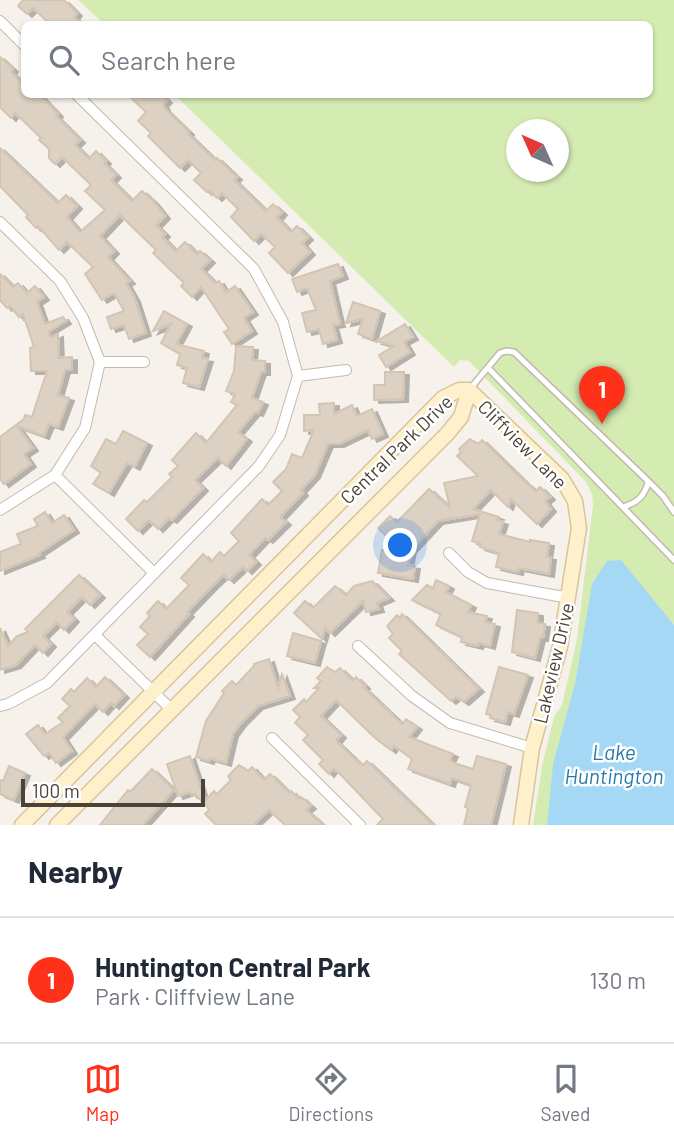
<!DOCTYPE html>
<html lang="en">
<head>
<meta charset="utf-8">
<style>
  body { margin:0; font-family:Barlow,sans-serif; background:#f2f2f3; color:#1f2937 }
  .compass { position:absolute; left:506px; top:119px; width:63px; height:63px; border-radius:50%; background:#fff; box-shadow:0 2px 5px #0004; rotate:315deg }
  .scale { position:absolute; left:21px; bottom:18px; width:184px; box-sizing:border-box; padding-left:7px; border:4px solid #4b4338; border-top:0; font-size:19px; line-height:24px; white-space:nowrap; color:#4b4338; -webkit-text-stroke:5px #fff; paint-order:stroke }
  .you { position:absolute; left:401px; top:546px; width:24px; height:24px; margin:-18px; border:5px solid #fff; border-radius:50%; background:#1a73e8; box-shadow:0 0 0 10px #1a73e833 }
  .badge { display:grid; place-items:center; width:46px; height:46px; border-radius:50%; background:#ff3119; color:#fff; font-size:23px; font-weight:700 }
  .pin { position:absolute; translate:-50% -58px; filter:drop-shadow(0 2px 4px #0008) }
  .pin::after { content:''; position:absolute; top:37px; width:24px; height:21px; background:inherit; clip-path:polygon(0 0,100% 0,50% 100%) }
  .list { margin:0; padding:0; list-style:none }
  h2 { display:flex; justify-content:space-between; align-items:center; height:91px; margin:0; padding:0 28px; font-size:30px }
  h2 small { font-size:23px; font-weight:400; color:#747a83 }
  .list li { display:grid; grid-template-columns:46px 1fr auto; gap:21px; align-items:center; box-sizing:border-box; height:126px; padding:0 28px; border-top:2px solid #e0e1e3 }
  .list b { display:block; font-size:26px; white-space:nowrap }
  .list p { margin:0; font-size:23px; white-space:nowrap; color:#747a83 }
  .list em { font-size:23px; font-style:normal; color:#747a83 }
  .icon { flex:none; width:38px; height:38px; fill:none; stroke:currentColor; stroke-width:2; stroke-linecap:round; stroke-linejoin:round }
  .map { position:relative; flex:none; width:674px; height:825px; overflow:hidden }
  .search { position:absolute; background:#fff; box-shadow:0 2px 5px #0004; left:21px; right:21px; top:21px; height:77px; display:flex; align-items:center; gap:18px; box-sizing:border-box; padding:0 24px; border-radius:10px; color:#747a83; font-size:26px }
  .sheet { height:217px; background:#fff }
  nav { display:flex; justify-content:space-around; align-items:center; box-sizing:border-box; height:98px; border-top:2px solid #e0e1e3; background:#fff; font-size:19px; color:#747a83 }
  nav a { display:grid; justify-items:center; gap:4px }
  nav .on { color:#ff3119 }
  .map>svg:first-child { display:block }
</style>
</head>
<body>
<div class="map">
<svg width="674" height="825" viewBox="0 0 674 825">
  <defs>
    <filter id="shadow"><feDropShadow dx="5" dy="3" stdDeviation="0" flood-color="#0004"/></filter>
  </defs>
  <rect width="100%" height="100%" fill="#f6f2eb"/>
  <!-- green -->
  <path fill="#d4ecb2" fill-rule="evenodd" d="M78,0H674V825H533L542,766L554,717L562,705L577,639L593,505L592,494L586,482L469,361L460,360L454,367L175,95L650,94V24H104ZM516,130H558V172H516Z"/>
  <!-- water -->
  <path fill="#a5d8f5" d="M621,560L674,625V825H547L553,764L575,684L592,584L607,561Z"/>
  <!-- building -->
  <path fill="#dcd1c2" stroke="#d4c5b2" stroke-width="2" filter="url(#shadow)" d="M23,0H64L77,13L74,17L82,24H50L33,8L27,14L18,6Z
    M0,57L13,69L11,72L24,85V94H39L58,114L56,116L80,140L75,145L89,159L96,151L106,161L104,163L116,175L111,180L132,201L142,191L153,201L165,216L156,225L165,234L162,237L176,251L185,242L197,254L200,251L210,260L201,269L215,283L219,281L226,292L235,286L253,312L244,318L252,331L232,344L224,332L229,329L201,287L192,297L181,286L184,283L153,253L156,250L120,215L100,236L114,251L108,257L130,281L126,283L135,299L146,333L129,339L124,325L111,329L107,317L124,311L114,293L102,300L85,274L93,267L67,242L59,250L38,226L36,228L26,217L28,215L0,186V148L58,203L66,195L77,206L67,217L80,232L105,210L85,191L91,185L62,157L55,164L49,158V149L39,140L41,138L15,113L11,118L0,107Z
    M127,94H161L167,100L163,104L166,110L189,132L188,134L215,160L217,158L237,177L234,180L266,211L273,204L282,212L277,218L291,232L297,226L308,237L302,243L310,252L288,273L269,253L275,247L261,234L254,241L231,217L238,209L222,193L217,198L209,190L207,192L194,180L201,173L188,160L180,168L148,136L151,133L138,121L146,112Z
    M338,264L343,276L330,281L340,324L333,325L337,340L323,344L319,329L307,332L302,313L316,310L307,288L297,292L292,279Z
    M0,274L13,287L18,283L27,293L35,286L44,297L37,302L45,324L63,317L66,321L48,332L51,337L58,334L59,358L72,357V370H65L58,395L69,398L58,427L49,424L44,436L17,426L33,448L24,454L31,464L4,484L0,479V437L24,419L25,415L32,417L47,371H31L30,348L34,347L23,314L19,317L10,306L7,308L0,300Z
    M353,302L380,311L372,339L358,334L363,319L346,323Z
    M164,311L187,324L176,344L204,351L202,358L208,359L199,387L183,383L187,368L177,365L180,354L161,343L171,324L153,331Z
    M405,324L413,337L404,342L410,352L386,367L379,355L394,346L377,341Z
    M236,346L253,347L252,360L265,361V372H261L252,398L263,402L258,413L255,412L238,432L247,439L226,466L218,458L195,480L203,488L172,520L169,518L158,529L149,520L138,531L126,519L144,500L147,502L172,477L169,474L178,466L172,460L196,433L206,443L237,405L231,402L235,394L226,391L234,371Z
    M385,372H404L403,399L374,400V385H385Z
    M334,403V414L352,405L357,416L372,409L383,434L372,439L368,430L339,444H328L315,475L301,490L303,493L280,517L286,522L268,540L265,538L249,555L256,562L247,571L243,567L229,580L224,575L214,584L187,612L189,614L150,657L137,645L148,634L140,627L150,616L147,613L158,601L166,609L189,585L181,578L203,554L211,562L220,552L224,556L239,541L231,533L262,499L268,505L282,491L273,482L286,469L292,454L302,458L314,430L304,431V415H320L319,404Z
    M123,431L147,443L135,467L127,463L109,493L93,484L101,473L91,466L106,439L116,444Z
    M470,439L478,444L482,440L524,481L536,491L540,487L550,497L545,501L551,509L537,524L511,499L508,507L491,490L473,509L499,517L497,520L503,522L499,534L530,542V540L549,543L547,557H551L549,574L519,568L518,572L496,567L499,553L480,547L481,544L472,541L480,514L438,521L411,550L408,565L415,566L413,579L378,573L382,550L405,554L378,528L390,516L397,522L429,489L450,508L444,483L478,476L457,456L461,452L459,449Z
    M45,512L52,523L64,515L74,530L39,553L40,555L0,571V552L21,544L17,534L38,526L34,519Z
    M79,575L100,595L90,605L82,597L67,612L74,619L64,630L57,622L43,636L51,644L43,653L35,645L16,665L0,670V628L8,646L17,636L28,632L25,629Z
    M436,580L449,586L446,592L471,605L468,612L487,616L485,622L495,624L490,646L479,643L478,646L461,642L462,637L436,625L441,614L412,600L427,585L433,588Z
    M372,581L389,598L377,603L379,609L366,612L363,601L330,633L325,628L322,639L294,613L305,601L313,608L335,586L346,595L354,586Z
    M517,610L538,613V623L545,624L543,638H540L535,658L512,652Z
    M402,614L479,689L464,702L456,697L451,701L399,654L402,651L389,638L393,634L387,626L397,615L400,618Z
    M293,633L321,641L315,663L287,656Z
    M269,659L278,688L282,674L290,696L258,706L241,723L233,734L226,763L210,758L209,761L196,757L206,721L224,693L222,691L232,681L236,685L254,666V664Z
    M327,667L335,672L340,668L353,681L356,677L365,686L363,687L402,724L406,719L417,727L409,737L453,754L450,760L454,763L473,769L477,756L506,764L491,825H464L468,808L465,807L471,785L452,778L450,784L408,769L412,759L394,746L391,750L375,738L336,700L321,716L341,735L336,741L359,763L360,762L363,765L367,761L433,825H377L383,819L341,775L333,769L329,774L319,764L323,760L303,740L308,735L295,723L300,717L293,710L304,699L306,702L319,688H314L321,681L317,678Z
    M499,667L528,675L514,714L508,712L505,722L490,718L491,715L486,714Z
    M105,677L124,695L114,706L111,703L103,712L95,704L63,737L72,751L56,763L49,753L44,756L26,734L38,725L45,734L63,722L58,718L70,706L62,699L71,689L74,692L87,678L96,687Z
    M190,756L205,801L214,791L217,794L231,780L228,776L239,765L248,771L252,767L264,780L270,774L289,793L291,791L299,799L301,797L311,806L306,810L323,825H285L269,810L253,825H216L205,814L209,810L207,806L194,794L192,795L190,792L178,796L167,764Z
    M9,766L25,773L14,800L0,794V780L3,781Z
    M152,769L174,790L143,825H100L128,790L130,792Z"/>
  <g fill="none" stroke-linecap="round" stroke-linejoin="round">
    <!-- lane casing -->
    <g stroke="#c2baad" stroke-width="8">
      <path id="lane" d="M489,369L674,560
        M469,390L500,353L506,351L514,352L648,481L663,496L674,512
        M623,507C637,503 645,496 648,482"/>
    </g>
    <!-- street casing -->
    <g stroke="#c2baad" stroke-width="12">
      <path id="street" d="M0,21L24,45
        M76,94L254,269L283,322L298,376
        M0,222L60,281L83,318L100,362L85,428L55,475L0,510
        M100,362H144
        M298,376L346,370
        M55,475L154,573
        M449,553L468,572L487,583L569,598
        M95,635L173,711
        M358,646L412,696L450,723L532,748
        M0,706L8,704L47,683L259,466L280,435L298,376
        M272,738L360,825"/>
    </g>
    <!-- secondary casing -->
    <g stroke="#d8c599" stroke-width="17">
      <path id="secondary" d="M469,390L562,479L575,501L579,528L560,647L532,748L521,825
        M22,825L443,398L459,390H469
        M57,825L447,434L461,417L469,390"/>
    </g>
    <!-- lane -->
    <use href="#lane" stroke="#fff" stroke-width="5"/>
    <!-- street -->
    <use href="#street" stroke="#fff" stroke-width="10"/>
    <!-- secondary -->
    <use href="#secondary" stroke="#fff0cc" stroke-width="14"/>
  </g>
  <g text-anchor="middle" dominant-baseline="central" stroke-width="5" stroke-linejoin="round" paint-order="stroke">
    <!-- street labels -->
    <g font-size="19" fill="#4b4338" stroke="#fff">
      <text transform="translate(523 444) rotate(45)">Cliffview Lane</text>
      <text transform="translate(396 449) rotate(-44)">Central Park Drive</text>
      <text transform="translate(553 663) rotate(-77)">Lakeview Drive</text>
    </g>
    <!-- water labels -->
    <g font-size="21" font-style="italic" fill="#287aad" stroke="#fff">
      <text x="614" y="751">Lake<tspan x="614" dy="24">Huntington</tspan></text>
    </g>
  </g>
</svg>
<svg class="compass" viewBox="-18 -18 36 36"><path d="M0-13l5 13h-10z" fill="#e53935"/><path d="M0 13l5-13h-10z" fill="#747a83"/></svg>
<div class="scale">100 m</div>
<div class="you"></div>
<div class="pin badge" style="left:602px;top:424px">1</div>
<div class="search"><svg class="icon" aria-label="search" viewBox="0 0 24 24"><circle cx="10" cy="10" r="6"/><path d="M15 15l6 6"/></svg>Search here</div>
</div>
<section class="sheet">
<h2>Nearby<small></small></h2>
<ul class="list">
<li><span class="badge">1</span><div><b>Huntington Central Park</b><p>Park · Cliffview Lane</p></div><em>130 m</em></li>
</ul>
</section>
<nav>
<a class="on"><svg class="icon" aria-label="map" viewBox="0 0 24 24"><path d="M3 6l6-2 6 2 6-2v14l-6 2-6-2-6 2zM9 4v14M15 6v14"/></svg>Map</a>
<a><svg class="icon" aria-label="directions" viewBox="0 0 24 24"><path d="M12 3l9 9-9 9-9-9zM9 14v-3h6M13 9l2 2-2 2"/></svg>Directions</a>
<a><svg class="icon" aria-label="saved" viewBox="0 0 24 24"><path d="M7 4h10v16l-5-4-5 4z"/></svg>Saved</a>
</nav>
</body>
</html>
